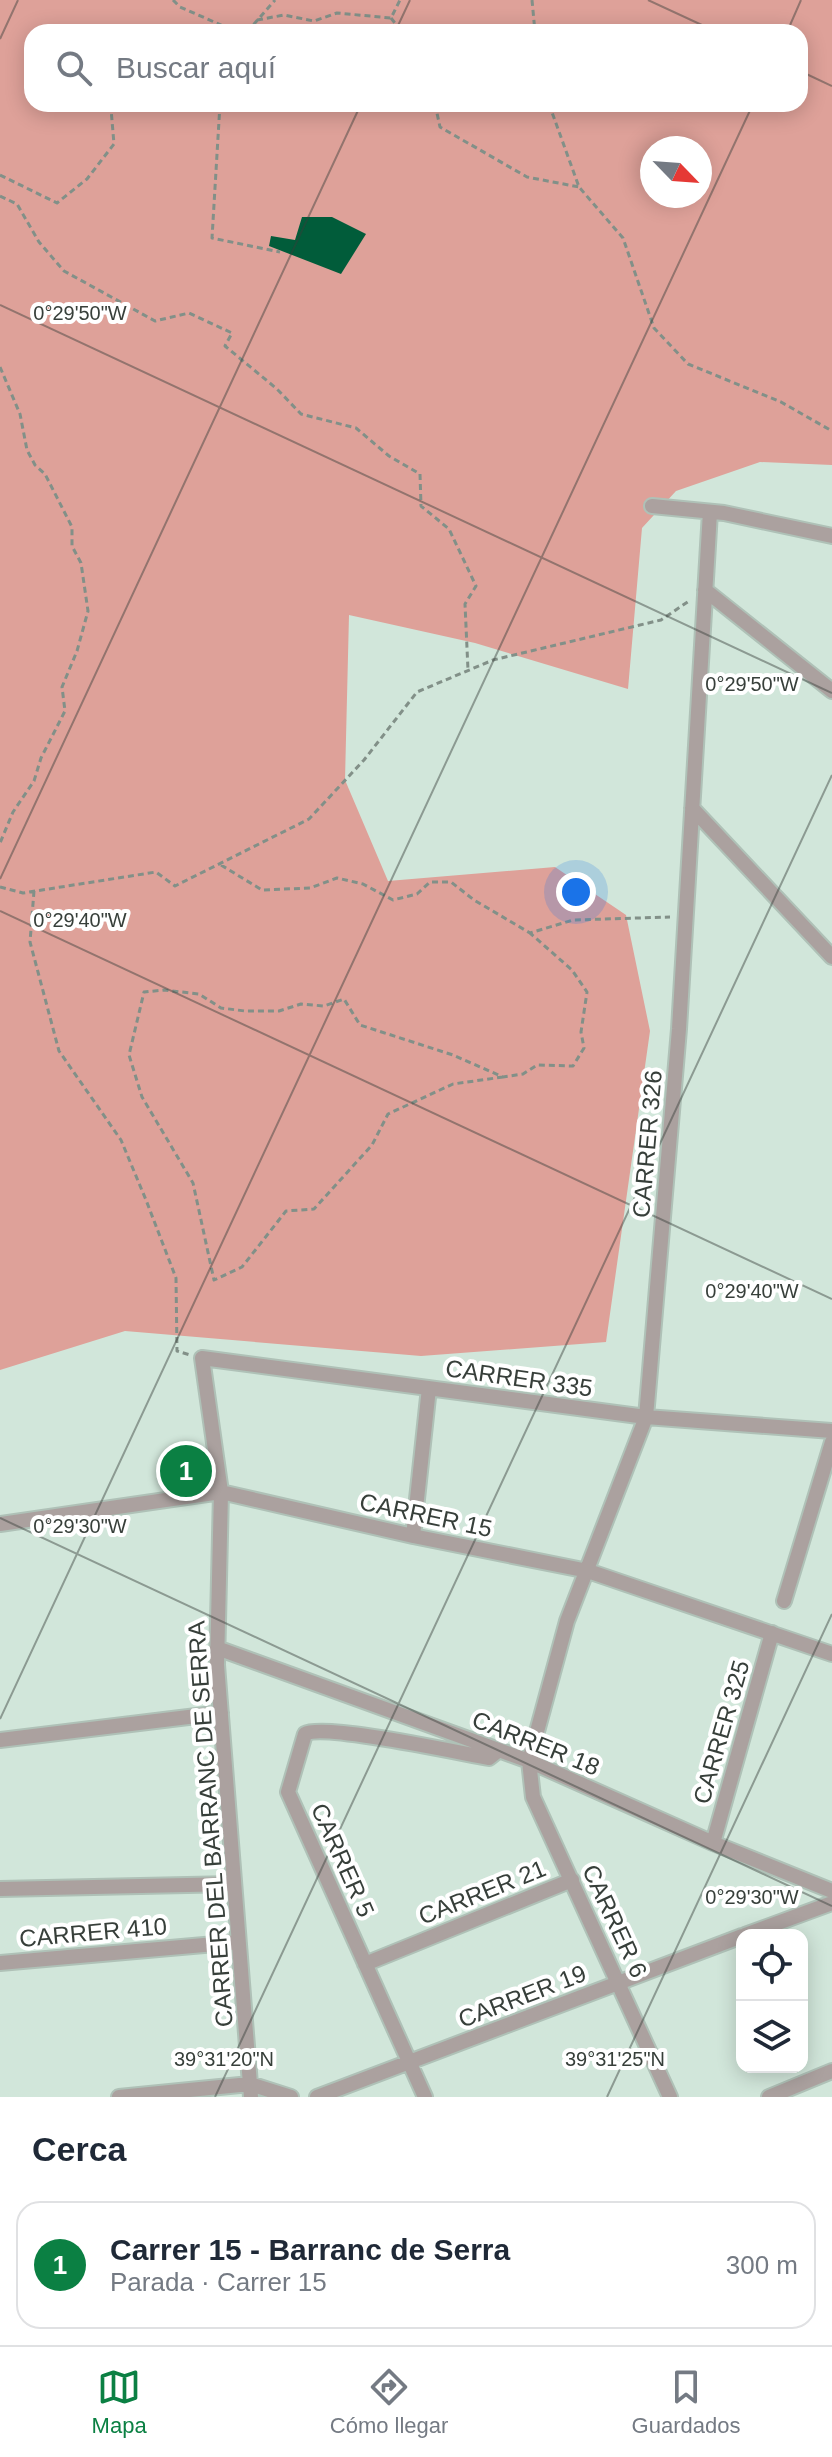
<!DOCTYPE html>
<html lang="es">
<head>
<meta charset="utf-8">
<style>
  body { margin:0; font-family:Arial,sans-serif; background:#f2f2f3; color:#1f2937 }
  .controls { position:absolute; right:24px; bottom:24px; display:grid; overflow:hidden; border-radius:16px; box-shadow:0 4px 20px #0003 }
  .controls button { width:72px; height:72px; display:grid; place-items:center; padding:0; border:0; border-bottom:2px solid #e0e1e3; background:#fff; color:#1f2937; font:40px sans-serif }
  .compass { position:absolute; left:640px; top:136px; width:72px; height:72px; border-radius:50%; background:#fff; box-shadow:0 4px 20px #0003; rotate:115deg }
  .you { position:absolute; left:576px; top:892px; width:28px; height:28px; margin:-20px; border:6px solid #fff; border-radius:50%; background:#1a73e8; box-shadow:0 0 0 12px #1a73e833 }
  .badge { display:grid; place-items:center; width:52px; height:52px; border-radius:50%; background:#0b8043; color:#fff; font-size:26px; font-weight:700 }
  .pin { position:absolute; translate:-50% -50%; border:4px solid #fff; box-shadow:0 2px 8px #0006 }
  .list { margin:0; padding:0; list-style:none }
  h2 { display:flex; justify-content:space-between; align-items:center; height:104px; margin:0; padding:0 32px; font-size:34px }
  h2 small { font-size:26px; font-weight:400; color:#747a83 }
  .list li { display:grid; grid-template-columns:52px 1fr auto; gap:24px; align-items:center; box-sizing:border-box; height:128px; margin:0 16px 16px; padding:0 16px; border:2px solid #e0e1e3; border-radius:24px }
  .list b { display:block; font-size:30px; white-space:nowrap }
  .list p { margin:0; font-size:26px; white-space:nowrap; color:#747a83 }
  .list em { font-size:26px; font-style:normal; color:#747a83 }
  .icon { flex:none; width:44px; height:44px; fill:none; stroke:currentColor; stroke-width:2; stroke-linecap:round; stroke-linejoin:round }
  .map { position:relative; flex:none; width:832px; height:2097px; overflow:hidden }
  .search { position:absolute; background:#fff; box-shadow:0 4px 20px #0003; left:24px; right:24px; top:24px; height:88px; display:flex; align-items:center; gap:20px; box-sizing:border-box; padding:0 28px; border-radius:24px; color:#747a83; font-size:30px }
  .sheet { height:248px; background:#fff }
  nav { display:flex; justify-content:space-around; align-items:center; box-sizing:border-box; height:112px; border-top:2px solid #e0e1e3; background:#fff; font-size:22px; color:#747a83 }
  nav a { display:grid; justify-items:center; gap:4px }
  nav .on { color:#0b8043 }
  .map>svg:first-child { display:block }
</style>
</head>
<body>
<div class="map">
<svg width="832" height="2097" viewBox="0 0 832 2097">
  <rect width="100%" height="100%" fill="#d1e6da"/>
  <!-- green -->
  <path fill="#dea199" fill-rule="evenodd" d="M0,0H832V465L760,462L676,491L642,528L628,689L475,643L349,615L345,780L388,881L555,867L626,915L650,1031L606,1342L421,1356L125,1331L0,1370ZM32,32H800V104H32ZM652,148H700V196H652Z"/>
  <!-- building -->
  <path fill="#015c3a" d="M302,217H332L366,234L341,274L269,246L271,236L295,240Z"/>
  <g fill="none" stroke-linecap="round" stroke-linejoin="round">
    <!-- minor casing -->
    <g stroke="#afc1b7" stroke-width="18">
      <path id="minor" d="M652,506L724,513L832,536
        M705,590L832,691
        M692,808L832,957
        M0,1524L221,1492L413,1536L588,1571L832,1654
        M413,1536L429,1388
        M784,1601L832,1442
        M217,1648L529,1761L713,1843L832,1891
        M0,1740L221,1713
        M713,1843L772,1633
        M0,1889L234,1884
        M745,1935L832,1903
        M0,1963L238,1942
        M365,1964L572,1880
        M119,2097L250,2084L291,2097
        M251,2097L217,1665L221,1492L202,1358L646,1417L832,1431
        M317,2097L742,1936
        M425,2097L288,1792L305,1734C323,1723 460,1753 489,1758L499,1750
        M670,2097L533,1797L529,1761L567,1621L646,1417L679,1029L710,512
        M769,2097L832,2071"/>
    </g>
    <!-- path -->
    <path stroke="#829088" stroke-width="3" stroke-dasharray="6 4" stroke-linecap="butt" d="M173,0L180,7L237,32
      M532,0L535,32
      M391,18L402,32
      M257,20L284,15L314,21L337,13L391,18L400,0
      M191,32L226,29
      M247,32L275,0
      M220,104L212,238L280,252
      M435,104L440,127L527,177L579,187
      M549,104L579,187L623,238L654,328L688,364L781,402L832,431
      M0,175L57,203L87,179L114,144L111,109L120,104
      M0,196L17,204L39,242L64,271L155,321L189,313L232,333L225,346L277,389L301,414L356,428L389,456L420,474L421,506L449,529L476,586L465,604L468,670
      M0,367L20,414L27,450L35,465L45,474L72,527V546L81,563L88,611L77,651L62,687L65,711L41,758L34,781L13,812L0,843
      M221,865L262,890L310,888L337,878L363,884L393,900L417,894L430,882H451L474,900L530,933L573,920L670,917
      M0,887L23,893L156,872L175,886L309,819L364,760L417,692L493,660L661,620L689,601
      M34,891L30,942L59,1051L121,1140L146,1200L176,1278L177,1351L190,1355
      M503,1077L453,1084L388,1114L372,1145L314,1209L286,1211L242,1267L214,1280L193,1183L142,1097L129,1055L144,992L164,990L199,994L221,1008L245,1011H279L301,1004L324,1006L344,999L360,1025L453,1055L503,1077L523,1074L537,1065L573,1066L584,1048L581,1032L587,992L572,970L530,933"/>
    <!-- minor -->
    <use href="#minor" stroke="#aba19f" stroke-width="14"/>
  </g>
  <!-- ticks -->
  <path fill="none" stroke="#373f3a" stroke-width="2" stroke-opacity="0.45" d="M648,0L717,32M395,32L410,0M787,32L801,0M0,39L18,0M800,71L832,86M0,305L832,693M0,879L361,104M0,911L832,1299M0,1518L832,1906M0,1719L753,104M215,2097L832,775M607,2097L832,1614"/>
  <g text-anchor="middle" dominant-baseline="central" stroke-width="8" stroke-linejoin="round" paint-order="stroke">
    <!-- street labels -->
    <g font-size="24" fill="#373f3a" stroke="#fff">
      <text transform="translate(647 1144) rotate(-85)">CARRER 326</text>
      <text transform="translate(519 1378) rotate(8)">CARRER 335</text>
      <text transform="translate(426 1515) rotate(12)">CARRER 15</text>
      <text transform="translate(721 1732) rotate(-74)">CARRER 325</text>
      <text transform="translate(536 1743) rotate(22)">CARRER 18</text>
      <text transform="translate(210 1824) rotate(-94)">CARRER DEL BARRANC DE SERRA</text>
      <text transform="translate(343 1860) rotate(66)">CARRER 5</text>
      <text transform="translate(482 1892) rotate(-22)">CARRER 21</text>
      <text transform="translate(615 1921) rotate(65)">CARRER 6</text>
      <text transform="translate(93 1932) rotate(-5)">CARRER 410</text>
      <text transform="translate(522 1996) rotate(-21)">CARRER 19</text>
    </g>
  </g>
  <g font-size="20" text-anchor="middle" fill="#373f3a" stroke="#fff" stroke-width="8" stroke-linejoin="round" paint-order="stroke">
    <text x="80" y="320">0°29'50"W</text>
    <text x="752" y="691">0°29'50"W</text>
    <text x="80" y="927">0°29'40"W</text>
    <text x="752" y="1298">0°29'40"W</text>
    <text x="80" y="1533">0°29'30"W</text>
    <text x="752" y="1904">0°29'30"W</text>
    <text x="224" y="2066">39°31'20"N</text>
    <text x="615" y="2066">39°31'25"N</text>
  </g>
</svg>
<div class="controls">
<button><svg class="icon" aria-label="locate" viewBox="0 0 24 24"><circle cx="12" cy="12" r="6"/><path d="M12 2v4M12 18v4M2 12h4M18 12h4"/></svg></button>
<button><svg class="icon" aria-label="layers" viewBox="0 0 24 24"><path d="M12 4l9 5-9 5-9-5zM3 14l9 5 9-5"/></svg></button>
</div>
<svg class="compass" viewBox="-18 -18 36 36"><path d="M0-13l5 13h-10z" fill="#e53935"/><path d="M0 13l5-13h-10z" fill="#747a83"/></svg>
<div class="you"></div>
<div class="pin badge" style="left:186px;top:1471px">1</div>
<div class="search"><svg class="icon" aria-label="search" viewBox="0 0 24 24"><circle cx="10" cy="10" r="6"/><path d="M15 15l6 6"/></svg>Buscar aquí</div>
</div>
<section class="sheet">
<h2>Cerca<small></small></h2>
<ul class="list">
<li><span class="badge">1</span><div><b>Carrer 15 - Barranc de Serra</b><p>Parada · Carrer 15</p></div><em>300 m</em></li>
</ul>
</section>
<nav>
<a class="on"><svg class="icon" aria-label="map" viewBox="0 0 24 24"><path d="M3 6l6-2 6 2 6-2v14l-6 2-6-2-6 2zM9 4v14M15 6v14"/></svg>Mapa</a>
<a><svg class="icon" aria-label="directions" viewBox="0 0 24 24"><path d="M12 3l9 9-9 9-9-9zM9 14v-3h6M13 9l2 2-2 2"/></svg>Cómo llegar</a>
<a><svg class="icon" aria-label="saved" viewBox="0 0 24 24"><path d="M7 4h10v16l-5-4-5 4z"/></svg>Guardados</a>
</nav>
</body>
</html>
